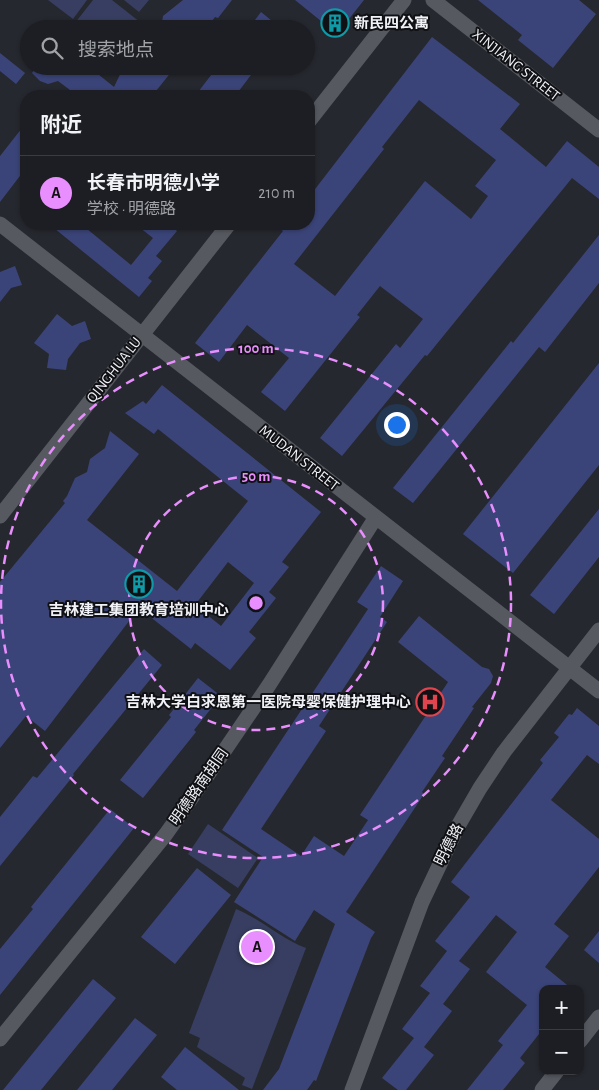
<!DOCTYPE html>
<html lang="zh">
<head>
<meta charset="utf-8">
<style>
  body { margin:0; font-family:"Alegreya Sans","Noto Sans SC",sans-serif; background:#292b30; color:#f1f3f6 }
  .controls { position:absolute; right:15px; bottom:15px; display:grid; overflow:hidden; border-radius:10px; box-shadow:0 1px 4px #0004 }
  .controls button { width:45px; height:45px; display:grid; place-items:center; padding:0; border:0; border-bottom:1px solid #3a3c41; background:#1c1e23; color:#f1f3f6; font:25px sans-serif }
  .you { position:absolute; left:396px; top:424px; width:18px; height:18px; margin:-12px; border:4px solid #fff; border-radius:50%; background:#1a73e8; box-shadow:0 0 0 8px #1a73e833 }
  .badge { display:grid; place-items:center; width:32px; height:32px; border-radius:50%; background:#e98efe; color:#111; font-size:16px; font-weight:700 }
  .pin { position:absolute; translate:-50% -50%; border:2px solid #fff; box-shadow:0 1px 5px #0006 }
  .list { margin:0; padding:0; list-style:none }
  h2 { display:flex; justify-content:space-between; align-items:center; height:65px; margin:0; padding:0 20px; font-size:21px }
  h2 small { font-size:16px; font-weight:400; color:#a0a2a6 }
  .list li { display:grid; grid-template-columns:32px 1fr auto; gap:15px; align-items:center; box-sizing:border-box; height:75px; padding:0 20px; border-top:1px solid #3a3c41 }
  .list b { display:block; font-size:19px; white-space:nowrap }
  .list p { margin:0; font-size:16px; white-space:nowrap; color:#a0a2a6 }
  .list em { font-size:16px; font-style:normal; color:#a0a2a6 }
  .icon { flex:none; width:28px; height:28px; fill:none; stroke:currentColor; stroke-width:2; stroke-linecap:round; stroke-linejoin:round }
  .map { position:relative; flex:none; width:599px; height:1090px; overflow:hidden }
  .search { position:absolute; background:#1c1e23; box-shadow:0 1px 4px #0004; left:20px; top:20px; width:295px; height:55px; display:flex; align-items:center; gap:12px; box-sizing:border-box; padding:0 18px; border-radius:28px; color:#a0a2a6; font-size:19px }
  .panel { position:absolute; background:#1c1e23; box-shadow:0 1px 4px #0004; left:20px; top:90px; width:295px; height:140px; border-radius:20px }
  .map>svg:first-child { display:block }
</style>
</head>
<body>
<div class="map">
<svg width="599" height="1090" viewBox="0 0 599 1090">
  <rect width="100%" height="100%" fill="#26282f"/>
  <!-- green -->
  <path fill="#383e61" d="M48,0H87L73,19Z
    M93,0H112L145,26L143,29H82L75,23Z
    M124,0H149L139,12Z
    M208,824L258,858L238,888L188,854Z
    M236,909C261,919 281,939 306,948L252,1089L242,1085L245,1078L197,1047L200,1038L189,1033Z"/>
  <!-- building -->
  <path fill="#3b4478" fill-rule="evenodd" d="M183,0H232L218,18L215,17L206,29H167L162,22L163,16Z
    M295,0H364L337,34Z
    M478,0H579L596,14L553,68L518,40L522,35Z
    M261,12L282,29H248Z
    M432,37L520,104L500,129L546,167L567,141L599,167V199L572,178L427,356L425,355L342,456L320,438L396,344L400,348L423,319L380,286L357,315L360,317L285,411L261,392L289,358L247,325L219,362L195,343L283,231L273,224H309V197ZM419,100L496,160L475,186L488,196L471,219L425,181L335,296L294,264L384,149L382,147Z
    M0,53L25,73L16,84L0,71Z
    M37,66H88L114,87L124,66H176L152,96H78L58,81L48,84L40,81L32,73Z
    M218,66H258L235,96H195Z
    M26,123V168L0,202V156Z
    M49,224H81L131,265L153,238L135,224H169L177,231L156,256L162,261L148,278L152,281L139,297Z
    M599,235V283L545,352L539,347L413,503L393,488L511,341L513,343Z
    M15,266L22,285L11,288L0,302V272Z
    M57,314L72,326L85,321L91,339L80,343L68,359L66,370L47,368L49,354L34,343Z
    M599,363V465L513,573L463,534Z
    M162,385L321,512L282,562L289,567L269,592L276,598L249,632L256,638L230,670L195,643L191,649L139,608L45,731L26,716L0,748V582L65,503L63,501L67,496L75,478L87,472L90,459L105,448L110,431L139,454L87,520L177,591L248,501L158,429L154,434L125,413L143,401L146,404ZM228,562L254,583L221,626L195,605Z
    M599,509V557L554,614L530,595Z
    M381,566L403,581L380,617L387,622L319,726L326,731L261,829L301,856L314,836L344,856L368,820L360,815L448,682L398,642L419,616L482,667L489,669L493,676L491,683L472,707L474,708L442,756L445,758L422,792L424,794L346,912L375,932L371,938L316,1081L314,1080L307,1090H263L279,1069L335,924L314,910L295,941L234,902L263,857L222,830L368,609L357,602Z
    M144,649L162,665L73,774L74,775L0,866V817L33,776L37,778Z
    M198,678L221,696L194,730L196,732L143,798L120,780L171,717L169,715Z
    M577,708L599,726V764L587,755L551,800L599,839V867L554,924L569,936L545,967L572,989H543V1029L520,1058L525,1063L503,1090H467L503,1045L498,1041L527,1005L486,972L517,932L496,915L459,961L470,969L443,1004L452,1011L424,1047L434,1055L406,1090H398L382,1078L414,1038L402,1029L430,993L420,986L447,951L435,941L470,897L451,882L543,763L540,760L559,737L554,733L569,714L572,715Z
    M110,809L134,828L0,995V949L33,909L31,907Z
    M197,868L231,895L175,964L141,937Z
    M599,931V963L584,950Z
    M93,979L116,998L41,1090H3Z
    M135,1018L157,1035L112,1090H77Z
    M185,1047L239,1090H177L161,1077Z"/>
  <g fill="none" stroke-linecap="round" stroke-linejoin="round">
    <!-- minor -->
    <path stroke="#575961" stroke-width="15" d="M433,0L599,130
      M309,121L404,0
      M0,224L599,691
      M0,516L229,224
      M0,1039L166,834L214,766L269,685L376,517
      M580,1041L599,1017
      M352,1090L422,902L458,826L480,788L504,752L599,630
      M542,1090L557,1071"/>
  </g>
  <!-- distance rings -->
  <g fill="none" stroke="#e98efe" stroke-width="2.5" stroke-dasharray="9 6">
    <circle cx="256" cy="603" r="127"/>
    <circle cx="256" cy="603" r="255"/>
  </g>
  <!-- icons -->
  <defs>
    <g id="building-ring" transform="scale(1.4375)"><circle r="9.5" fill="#101114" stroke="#0f9aa8" stroke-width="1.5"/><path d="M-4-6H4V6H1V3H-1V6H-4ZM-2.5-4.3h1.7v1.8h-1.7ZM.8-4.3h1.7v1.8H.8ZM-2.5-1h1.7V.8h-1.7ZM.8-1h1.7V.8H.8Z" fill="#0f9aa8"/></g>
    <g id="hospital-ring" transform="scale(1.4375)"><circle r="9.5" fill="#101114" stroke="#e0444e" stroke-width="1.5"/><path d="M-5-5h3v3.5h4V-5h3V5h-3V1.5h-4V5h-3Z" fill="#e0444e"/></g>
  </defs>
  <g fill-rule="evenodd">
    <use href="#building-ring" x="335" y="23"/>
    <use href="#building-ring" x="139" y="584"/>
    <use href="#hospital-ring" x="430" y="702"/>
  </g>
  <g text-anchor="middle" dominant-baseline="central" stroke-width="4" stroke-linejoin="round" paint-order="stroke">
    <!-- poi labels -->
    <g font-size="15" font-weight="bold" fill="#f0f2f7" stroke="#101114" text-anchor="start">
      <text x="354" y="23">新民四公寓</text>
      <text x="139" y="610" text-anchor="middle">吉林建工集团教育培训中心</text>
      <text x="411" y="702" text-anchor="end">吉林大学白求恩第一医院母婴保健护理中心</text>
    </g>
    <!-- street labels -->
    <g font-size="15" fill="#f0f2f7" stroke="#101114">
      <text transform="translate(516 65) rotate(38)">XINJIANG STREET</text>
      <text transform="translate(114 370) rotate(-52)">QINGHUA LU</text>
      <text transform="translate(299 458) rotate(38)">MUDAN STREET</text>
      <text transform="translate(199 787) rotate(-55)">明德路南胡同</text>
      <text transform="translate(449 845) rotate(-63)">明德路</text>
    </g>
  </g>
  <circle cx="256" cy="603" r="8" fill="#e98efe" stroke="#101114" stroke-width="2.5"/>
  <g font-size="15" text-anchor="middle" font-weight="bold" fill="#e98efe" stroke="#101114" stroke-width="4" stroke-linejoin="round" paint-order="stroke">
    <text x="256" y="353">100 m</text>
    <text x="256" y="481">50 m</text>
  </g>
</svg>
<div class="controls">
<button>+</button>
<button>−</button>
</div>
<div class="you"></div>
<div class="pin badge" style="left:257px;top:947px">A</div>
<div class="search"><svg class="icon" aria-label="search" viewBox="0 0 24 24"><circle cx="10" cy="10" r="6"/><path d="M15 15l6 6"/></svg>搜索地点</div>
<section class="panel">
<h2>附近<small></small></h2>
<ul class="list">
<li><span class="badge">A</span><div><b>长春市明德小学</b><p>学校 · 明德路</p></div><em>210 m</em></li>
</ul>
</section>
</div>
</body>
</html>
